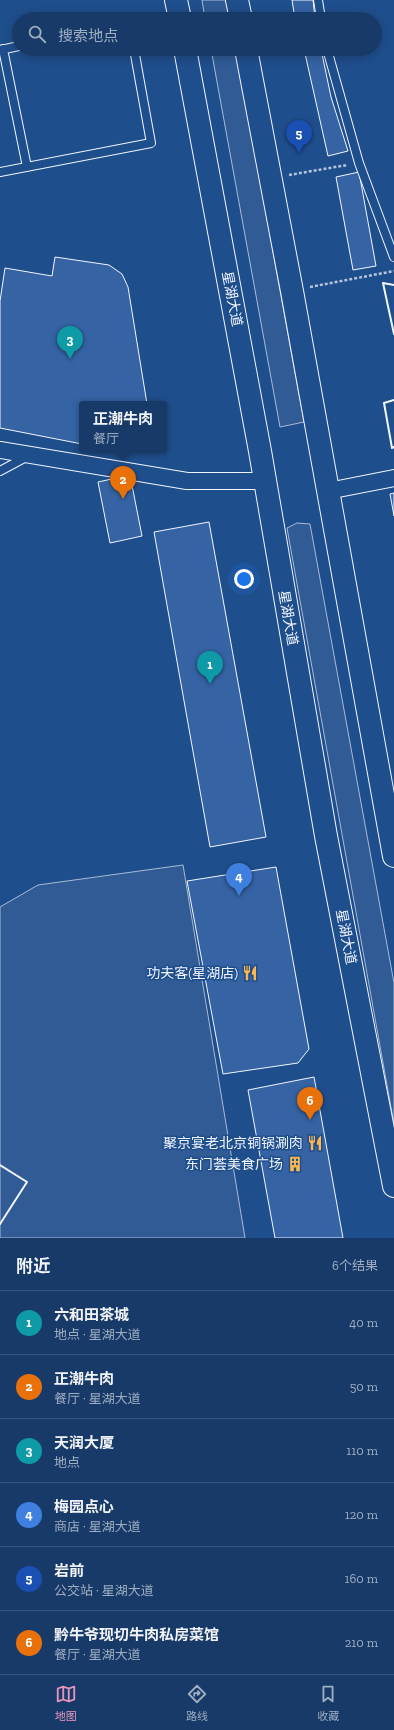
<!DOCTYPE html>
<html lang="zh">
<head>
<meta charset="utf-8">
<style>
  body { margin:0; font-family:"Zilla Slab","Noto Sans SC",serif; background:#244571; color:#f1f3f6 }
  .you { position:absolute; left:244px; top:579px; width:14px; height:14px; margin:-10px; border:3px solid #fff; border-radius:50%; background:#1a73e8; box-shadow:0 0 0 6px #1a73e833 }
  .badge { display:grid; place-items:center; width:26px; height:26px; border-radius:50%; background:#e797bd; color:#fff; font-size:13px; font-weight:700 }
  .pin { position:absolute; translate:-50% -33px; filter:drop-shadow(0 1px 2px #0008) }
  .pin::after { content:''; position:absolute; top:21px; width:14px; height:12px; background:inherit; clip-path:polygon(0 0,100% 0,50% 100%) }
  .popup { position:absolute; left:79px; top:401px; width:88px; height:52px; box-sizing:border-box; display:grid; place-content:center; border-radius:4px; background:#173a69; filter:drop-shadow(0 1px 3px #0005); font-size:13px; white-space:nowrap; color:#9eadc0 }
  .popup b { font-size:15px; color:#f1f3f6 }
  .popup::after { content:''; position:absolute; left:50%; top:100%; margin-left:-8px; border:8px solid transparent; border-top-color:#173a69 }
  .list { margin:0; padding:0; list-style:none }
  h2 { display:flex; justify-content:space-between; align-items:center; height:52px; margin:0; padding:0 16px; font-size:17px }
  h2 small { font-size:13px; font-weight:400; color:#9eadc0 }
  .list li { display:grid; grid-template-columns:26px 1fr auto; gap:12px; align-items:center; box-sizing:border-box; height:64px; padding:0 16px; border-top:1px solid #36547d }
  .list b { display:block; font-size:15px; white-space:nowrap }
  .list p { margin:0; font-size:13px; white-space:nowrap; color:#9eadc0 }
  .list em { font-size:13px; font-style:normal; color:#9eadc0 }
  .icon { flex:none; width:22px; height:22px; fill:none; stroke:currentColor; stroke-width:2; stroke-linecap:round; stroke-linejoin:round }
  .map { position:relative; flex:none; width:394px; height:1238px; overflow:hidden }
  .search { position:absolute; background:#173a69; box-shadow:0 2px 10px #0003; left:12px; right:12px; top:12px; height:44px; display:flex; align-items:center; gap:10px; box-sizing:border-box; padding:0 14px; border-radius:22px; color:#9eadc0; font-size:15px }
  .sheet { height:436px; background:#173a69 }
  nav { display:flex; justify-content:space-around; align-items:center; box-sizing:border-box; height:56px; border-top:1px solid #36547d; background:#173a69; font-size:11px; color:#9eadc0 }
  nav a { display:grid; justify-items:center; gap:2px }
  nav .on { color:#e797bd }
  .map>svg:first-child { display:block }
</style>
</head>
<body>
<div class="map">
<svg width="394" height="1238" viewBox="0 0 394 1238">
  <rect width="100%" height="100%" fill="#1f4e8c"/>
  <!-- built -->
  <path fill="#305b95" stroke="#a8bbd7" d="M202,0H227L230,19H205Z
    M211,49H236L304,422L280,427Z
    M297,523L310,524L394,983V1124L287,528Z
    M183,865L245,1238H0V907L38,885Z"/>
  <!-- building -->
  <path fill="#3563a3" stroke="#f2f6ff" d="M292,0H313L315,19H295Z
    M304,49H321L331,97L348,151L328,156Z
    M359,172L376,266L353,270L336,177Z
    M55,257L109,265L122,274L128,287L147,404H82V444L0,428V301L5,268L52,276Z
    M130,475L142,536L110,543L98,482Z
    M394,493V516L390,494Z
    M209,522L266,837L210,847L154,532Z
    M276,867L309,1049L298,1063L223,1074L187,881Z
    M314,1077L343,1238H275L248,1090Z"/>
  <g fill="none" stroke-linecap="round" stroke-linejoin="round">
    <!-- service casing -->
    <g stroke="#f2f6ff" stroke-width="10">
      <path id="service" d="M318,0L321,19
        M163,19L178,16
        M3,49L27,167
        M327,49L359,163L394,257
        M0,50L19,46
        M0,172L151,143L134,49
        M0,471L28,456"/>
    </g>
    <!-- minor casing -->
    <g stroke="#f2f6ff" stroke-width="18">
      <path id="minor" d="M0,450L187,481H264
        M328,491L394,478"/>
    </g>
    <!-- primary casing -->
    <g stroke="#f2f6ff" stroke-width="24">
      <path id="primary" d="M176,0L180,19
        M237,0L241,19
        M185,49L260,451L326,836L394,1186
        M246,49L292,291L394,856"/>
    </g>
    <!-- path -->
    <path stroke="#b3c4dc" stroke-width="2.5" stroke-dasharray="3 2" stroke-linecap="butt" d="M289,175L347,165
      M310,287L394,271"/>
    <!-- service -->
    <use href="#service" stroke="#1f4e8c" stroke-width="8"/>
    <!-- minor -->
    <use href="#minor" stroke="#1f4e8c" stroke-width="16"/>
    <!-- primary -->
    <use href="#primary" stroke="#1f4e8c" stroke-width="22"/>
    <!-- wall -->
    <path stroke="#f2f6ff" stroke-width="2" d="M394,285L383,283L394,334
      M394,400L384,403L392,448L394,447
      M0,1165L27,1182L0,1224"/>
  </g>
  <!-- icons -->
  <defs>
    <g id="restaurant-bare" transform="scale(1.2)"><path d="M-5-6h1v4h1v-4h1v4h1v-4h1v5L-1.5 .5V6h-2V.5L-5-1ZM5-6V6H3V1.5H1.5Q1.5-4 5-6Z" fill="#ffb74d" stroke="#1f4e8c" stroke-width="2.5" paint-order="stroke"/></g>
    <g id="building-bare" transform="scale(1.2)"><path d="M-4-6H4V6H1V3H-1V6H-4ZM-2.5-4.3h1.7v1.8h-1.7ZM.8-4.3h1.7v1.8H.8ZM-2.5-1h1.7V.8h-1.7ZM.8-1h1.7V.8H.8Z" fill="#ffb74d" stroke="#1f4e8c" stroke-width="2.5" paint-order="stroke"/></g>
  </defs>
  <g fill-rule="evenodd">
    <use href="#restaurant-bare" x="250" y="973"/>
    <use href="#restaurant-bare" x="315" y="1143"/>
    <use href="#building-bare" x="295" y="1164"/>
  </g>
  <g text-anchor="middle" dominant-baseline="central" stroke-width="3" stroke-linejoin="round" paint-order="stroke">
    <!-- street labels -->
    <g font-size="14" fill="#f2f6ff" stroke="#1f4e8c">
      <text transform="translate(232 299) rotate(79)">星湖大道</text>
      <text transform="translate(288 618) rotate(80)">星湖大道</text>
      <text transform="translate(346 937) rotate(79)">星湖大道</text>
    </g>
    <!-- poi labels -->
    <g font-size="14" fill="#f2f6ff" stroke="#1f4e8c" text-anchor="end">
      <text x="238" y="973">功夫客(星湖店)</text>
      <text x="303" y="1143">聚京宴老北京铜锅涮肉</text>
      <text x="283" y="1164">东门荟美食广场</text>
    </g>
  </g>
</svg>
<div class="you"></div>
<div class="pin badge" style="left:210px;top:684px;background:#0f9aa8">1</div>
<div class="pin badge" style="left:123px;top:499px;background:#e8710a">2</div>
<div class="popup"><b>正潮牛肉</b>餐厅</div>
<div class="pin badge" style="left:70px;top:359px;background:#0f9aa8">3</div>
<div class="pin badge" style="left:239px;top:896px;background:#3f7fe0">4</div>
<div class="pin badge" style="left:299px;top:153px;background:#1a4fb4">5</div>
<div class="pin badge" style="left:310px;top:1120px;background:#e8710a">6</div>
<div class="search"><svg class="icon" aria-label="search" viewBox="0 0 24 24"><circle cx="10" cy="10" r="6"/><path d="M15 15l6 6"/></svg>搜索地点</div>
</div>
<section class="sheet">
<h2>附近<small>6个结果</small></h2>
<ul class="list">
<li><span class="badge" style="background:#0f9aa8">1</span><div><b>六和田茶城</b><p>地点 · 星湖大道</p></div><em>40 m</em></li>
<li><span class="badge" style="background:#e8710a">2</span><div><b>正潮牛肉</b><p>餐厅 · 星湖大道</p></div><em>50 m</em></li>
<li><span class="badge" style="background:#0f9aa8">3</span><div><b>天润大厦</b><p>地点</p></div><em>110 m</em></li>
<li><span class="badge" style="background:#3f7fe0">4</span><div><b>梅园点心</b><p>商店 · 星湖大道</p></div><em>120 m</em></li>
<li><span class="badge" style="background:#1a4fb4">5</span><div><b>岩前</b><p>公交站 · 星湖大道</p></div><em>160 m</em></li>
<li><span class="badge" style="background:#e8710a">6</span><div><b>黔牛爷现切牛肉私房菜馆</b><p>餐厅 · 星湖大道</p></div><em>210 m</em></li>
</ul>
</section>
<nav>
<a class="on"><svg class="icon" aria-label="map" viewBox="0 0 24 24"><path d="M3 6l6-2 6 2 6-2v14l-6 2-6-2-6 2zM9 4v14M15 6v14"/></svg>地图</a>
<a><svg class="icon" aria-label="directions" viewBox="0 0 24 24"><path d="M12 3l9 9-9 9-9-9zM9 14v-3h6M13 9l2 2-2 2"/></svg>路线</a>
<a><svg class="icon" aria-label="saved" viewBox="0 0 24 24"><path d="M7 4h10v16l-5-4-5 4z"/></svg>收藏</a>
</nav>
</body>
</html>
